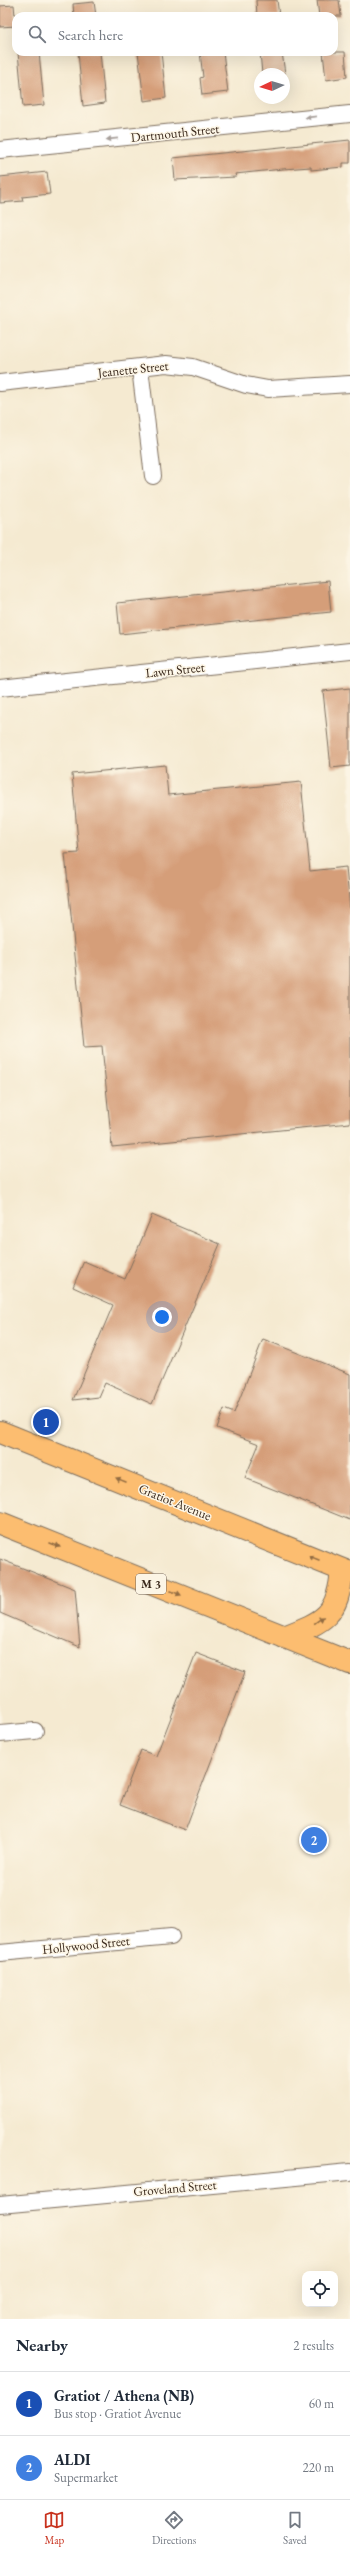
<!DOCTYPE html>
<html lang="en">
<head>
<meta charset="utf-8">
<style>
  body { margin:0; font-family:"EB Garamond",serif; background:#f2f2f3; color:#1f2937 }
  .controls { position:absolute; right:12px; bottom:12px; display:grid; overflow:hidden; border-radius:8px; box-shadow:0 4px 16px #0002 }
  .controls button { width:36px; height:36px; display:grid; place-items:center; padding:0; border:0; border-bottom:1px solid #e0e1e3; background:#fff; color:#1f2937; font:20px sans-serif }
  .compass { position:absolute; left:254px; top:68px; width:36px; height:36px; border-radius:50%; background:#fff; box-shadow:0 4px 16px #0002; rotate:266deg }
  .you { position:absolute; left:162px; top:1317px; width:14px; height:14px; margin:-10px; border:3px solid #fff; border-radius:50%; background:#1a73e8; box-shadow:0 0 0 6px #1a73e833 }
  .badge { display:grid; place-items:center; width:26px; height:26px; border-radius:50%; background:#c8321e; color:#fff; font-size:13px; font-weight:700 }
  .pin { position:absolute; translate:-50% -50%; border:2px solid #fff; box-shadow:0 1px 4px #0006 }
  .list { margin:0; padding:0; list-style:none }
  h2 { display:flex; justify-content:space-between; align-items:center; height:52px; margin:0; padding:0 16px; font-size:17px }
  h2 small { font-size:13px; font-weight:400; color:#747a83 }
  .list li { display:grid; grid-template-columns:26px 1fr auto; gap:12px; align-items:center; box-sizing:border-box; height:64px; padding:0 16px; border-top:1px solid #e0e1e3 }
  .list b { display:block; font-size:15px; white-space:nowrap }
  .list p { margin:0; font-size:13px; white-space:nowrap; color:#747a83 }
  .list em { font-size:13px; font-style:normal; color:#747a83 }
  .icon { flex:none; width:22px; height:22px; fill:none; stroke:currentColor; stroke-width:2; stroke-linecap:round; stroke-linejoin:round }
  .map { position:relative; flex:none; width:350px; height:2319px; overflow:hidden }
  .search { position:absolute; background:#fff; box-shadow:0 4px 16px #0002; left:12px; right:12px; top:12px; height:44px; display:flex; align-items:center; gap:10px; box-sizing:border-box; padding:0 14px; border-radius:12px; color:#747a83; font-size:15px }
  .sheet { height:180px; background:#fff }
  nav { display:flex; justify-content:space-around; align-items:center; box-sizing:border-box; height:56px; border-top:1px solid #e0e1e3; background:#fff; font-size:11px; color:#747a83 }
  nav a { display:grid; justify-items:center; gap:2px }
  nav .on { color:#c8321e }
  .map>svg:first-child { display:block }
</style>
</head>
<body>
<div class="map">
<svg width="350" height="2319" viewBox="0 0 350 2319">
  <rect width="100%" height="100%" fill="#fcf5e5"/>
  <filter id="ink" filterUnits="userSpaceOnUse"><feTurbulence type="fractalNoise" baseFrequency=".025" numOctaves="2"/><feDisplacementMap in="SourceGraphic" scale="8" xChannelSelector="R" yChannelSelector="G"/><feConvolveMatrix kernelMatrix="1 2 1 2 8 2 1 2 1" color-interpolation-filters="sRGB"/></filter>
  <filter id="wash" filterUnits="userSpaceOnUse"><feTurbulence type="fractalNoise" baseFrequency=".012" numOctaves="4" result="noise"/><feDisplacementMap in="SourceGraphic" scale="16" xChannelSelector="R" yChannelSelector="G"/><feGaussianBlur stdDeviation="0.9" result="paint"/><feColorMatrix in="noise" values="0 0 0 0 0 0 0 0 0 0 0 0 0 0 0 0 0 1.4 0 .05"/><feComposite in="paint" operator="in"/></filter>
  <g filter="url(#wash)">
    <rect width="100%" height="100%" fill="#f5ead1"/>
    <g id="blocks">
      <!-- building -->
      <path fill="#d59e79" d="M256,0H277L279,16H257Z
        M317,0H339L341,16H319Z
        M94,2L96,16H74L73,4Z
        M14,5L16,26L0,27V6Z
        M18,52H39L44,105L23,107Z
        M78,52H100L105,103L83,106Z
        M138,52H161L166,98L144,101Z
        M200,52H223L228,92L202,95L200,78L203,77Z
        M260,52H282L285,74H262Z
        M323,52H345L347,77L326,80Z
        M350,140V163H343V167L311,170V167L283,169L235,174L236,177L175,180L173,158Z
        M47,172L50,194L22,197L23,201L0,203V177Z
        M328,581L331,612L120,634L117,603Z
        M350,688V766L331,768L323,691Z
        M165,765L168,795L301,782L310,871L346,867L350,910V1123L112,1147L102,1046L84,1047L65,854L79,853L72,774Z
        M152,1215L220,1244L152,1404L105,1383L99,1397L73,1400L113,1305L73,1287L84,1261L125,1279Z
        M263,1339L350,1374V1520L245,1478L259,1444L217,1428L224,1409L234,1413Z
        M0,1559L75,1589L80,1647L0,1613Z
        M196,1653L245,1672L185,1830L120,1805L141,1750L156,1756Z"/>
    </g>
  </g>
  <g filter="url(#ink)">
    <use href="#blocks" fill-opacity="0" stroke="#7c6d5d" stroke-width="1"/>
    <g fill="none" stroke-linecap="round" stroke-linejoin="round">
      <!-- street casing -->
      <g stroke="#7c6d5d" stroke-width="18">
        <path id="street" d="M0,150L350,114
          M140,368L153,476
          M0,383L166,364L193,367L246,385L268,389L350,384
          M0,688L350,651
          M0,1734L35,1731
          M0,1953L171,1937
          M0,2205L350,2172"/>
      </g>
      <!-- primary casing -->
      <g stroke="#7c6d5d" stroke-width="24">
        <path id="primary" d="M0,1432L350,1573
          M0,1523L350,1663
          M284,1637C325,1621 338,1616 342,1570"/>
      </g>
      <!-- street -->
      <use href="#street" stroke="#fff" stroke-width="16"/>
      <!-- primary -->
      <use href="#primary" stroke="#fcbd6f" stroke-width="22"/>
    </g>
    <!-- one-way arrows -->
    <defs><path id="oneway-solid" d="M-6-.8H1V-3.2L6.5 0L1 3.2V.8H-6Z"/></defs>
    <g fill="#a79f9a">
      <use href="#oneway-solid" transform="translate(311 117) rotate(174)"/>
      <use href="#oneway-solid" transform="translate(112 139) rotate(174)"/>
    </g>
    <g fill="#926c42">
      <use href="#oneway-solid" transform="translate(121 1480) rotate(-158)"/>
      <use href="#oneway-solid" transform="translate(55 1545) rotate(22)"/>
      <use href="#oneway-solid" transform="translate(314 1558) rotate(-158)"/>
      <use href="#oneway-solid" transform="translate(176 1593) rotate(22)"/>
      <use href="#oneway-solid" transform="translate(319 1620) rotate(-36)"/>
    </g>
  </g>
  <g text-anchor="middle" dominant-baseline="central" stroke-width="3" stroke-linejoin="round" paint-order="stroke">
    <!-- shield labels -->
    <rect fill="#fcf5e5" stroke="#75675a" stroke-width="1" x="136" y="1574" width="30" height="20" rx="3"/>
    <g font-size="12" font-weight="bold" fill="#3b2a1e">
      <text x="151" y="1584">M 3</text>
    </g>
    <!-- street labels -->
    <g font-size="13" fill="#3b2a1e" stroke="#fcf5e5">
      <text transform="translate(175 133) rotate(-6)">Dartmouth Street</text>
      <text transform="translate(133 369) rotate(-6)">Jeanette Street</text>
      <text transform="translate(175 670) rotate(-6)">Lawn Street</text>
      <text transform="translate(175 1502) rotate(22)">Gratiot Avenue</text>
      <text transform="translate(86 1945) rotate(-6)">Hollywood Street</text>
      <text transform="translate(175 2188) rotate(-5)">Groveland Street</text>
    </g>
  </g>
</svg>
<div class="controls">
<button><svg class="icon" aria-label="locate" viewBox="0 0 24 24"><circle cx="12" cy="12" r="6"/><path d="M12 2v4M12 18v4M2 12h4M18 12h4"/></svg></button>
</div>
<svg class="compass" viewBox="-18 -18 36 36"><path d="M0-13l5 13h-10z" fill="#e53935"/><path d="M0 13l5-13h-10z" fill="#747a83"/></svg>
<div class="you"></div>
<div class="pin badge" style="left:46px;top:1422px;background:#1a4fb4">1</div>
<div class="pin badge" style="left:314px;top:1840px;background:#3f7fe0">2</div>
<div class="search"><svg class="icon" aria-label="search" viewBox="0 0 24 24"><circle cx="10" cy="10" r="6"/><path d="M15 15l6 6"/></svg>Search here</div>
</div>
<section class="sheet">
<h2>Nearby<small>2 results</small></h2>
<ul class="list">
<li><span class="badge" style="background:#1a4fb4">1</span><div><b>Gratiot / Athena (NB)</b><p>Bus stop · Gratiot Avenue</p></div><em>60 m</em></li>
<li><span class="badge" style="background:#3f7fe0">2</span><div><b>ALDI</b><p>Supermarket</p></div><em>220 m</em></li>
</ul>
</section>
<nav>
<a class="on"><svg class="icon" aria-label="map" viewBox="0 0 24 24"><path d="M3 6l6-2 6 2 6-2v14l-6 2-6-2-6 2zM9 4v14M15 6v14"/></svg>Map</a>
<a><svg class="icon" aria-label="directions" viewBox="0 0 24 24"><path d="M12 3l9 9-9 9-9-9zM9 14v-3h6M13 9l2 2-2 2"/></svg>Directions</a>
<a><svg class="icon" aria-label="saved" viewBox="0 0 24 24"><path d="M7 4h10v16l-5-4-5 4z"/></svg>Saved</a>
</nav>
</body>
</html>
